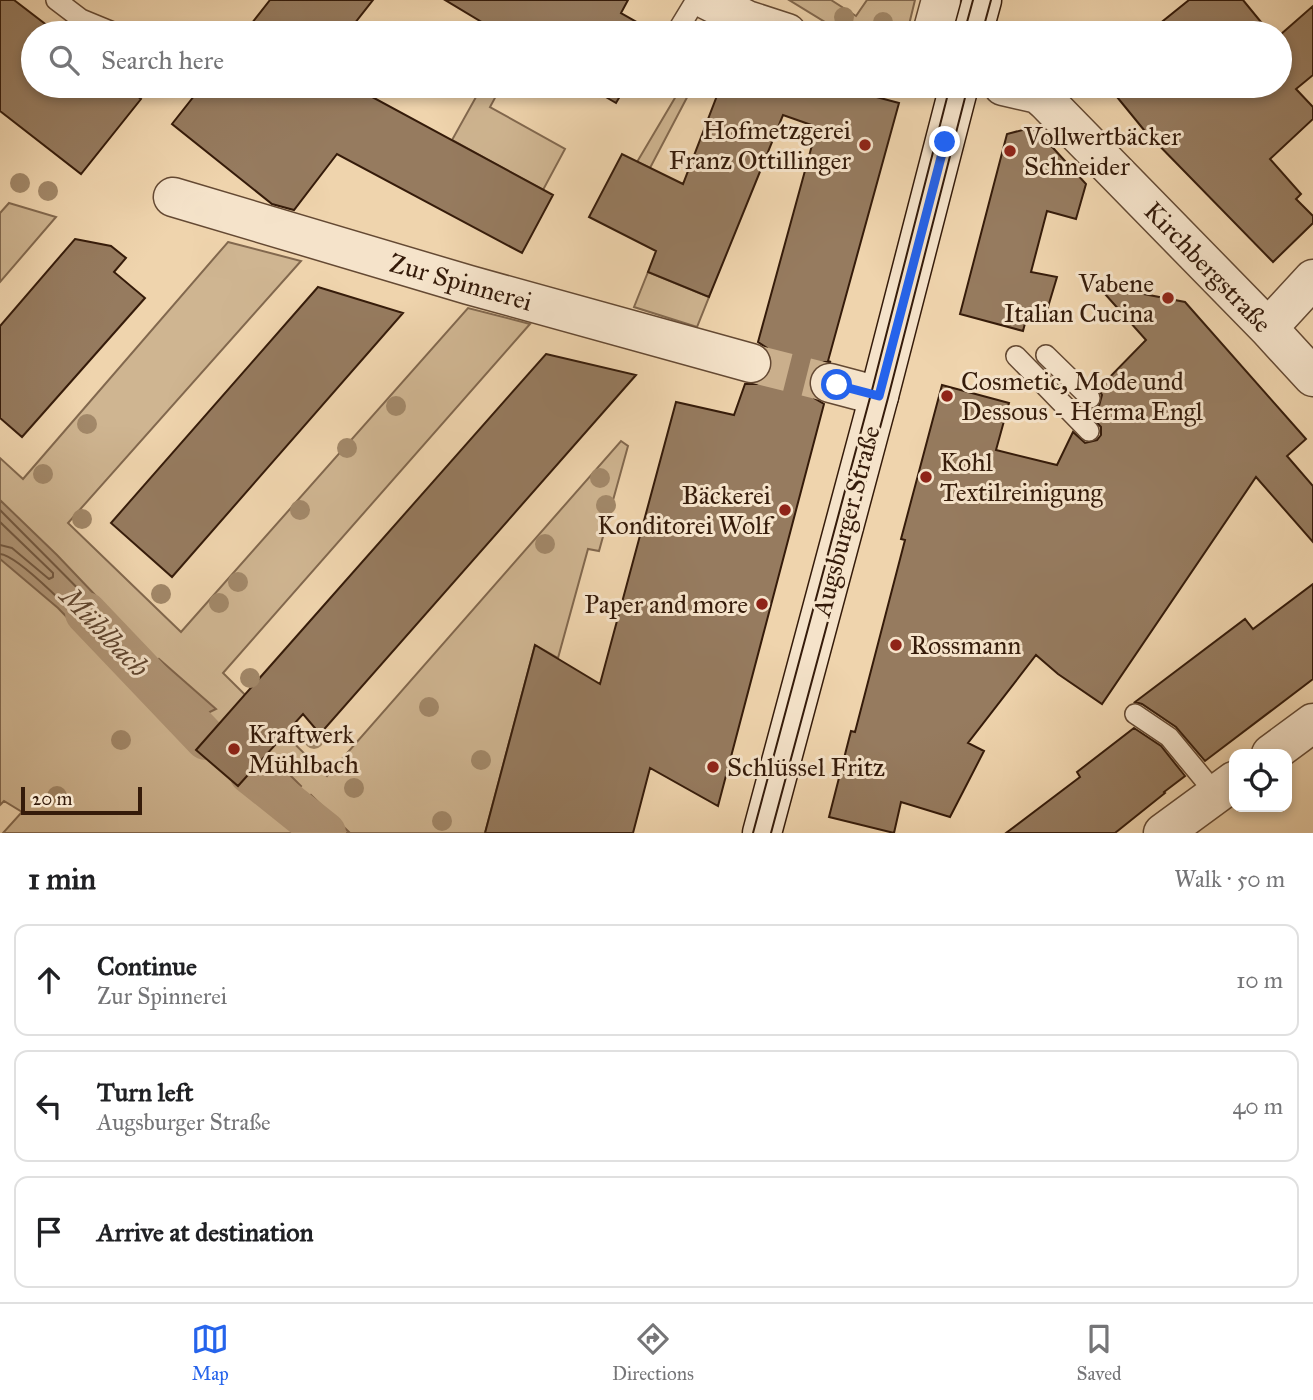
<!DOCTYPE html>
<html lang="en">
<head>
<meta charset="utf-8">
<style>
  body { margin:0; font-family:"IM FELL Great Primer",serif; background:#f2f2f2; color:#202124 }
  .controls { position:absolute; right:21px; bottom:21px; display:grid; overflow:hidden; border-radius:14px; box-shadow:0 4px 10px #0003 }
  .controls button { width:63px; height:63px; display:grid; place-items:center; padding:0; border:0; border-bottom:2px solid #e0e0e0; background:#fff; color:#202124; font:35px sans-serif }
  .scale { position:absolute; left:21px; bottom:18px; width:121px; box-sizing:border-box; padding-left:7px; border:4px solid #351b0a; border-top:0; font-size:19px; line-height:24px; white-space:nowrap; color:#351b0a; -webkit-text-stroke:5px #f5e3ca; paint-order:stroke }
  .stop { position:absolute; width:21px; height:21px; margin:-16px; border:5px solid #2563eb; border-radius:50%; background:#fff }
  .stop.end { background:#2563eb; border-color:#fff; box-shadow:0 2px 7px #0008 }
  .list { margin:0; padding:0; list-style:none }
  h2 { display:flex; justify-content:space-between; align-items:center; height:91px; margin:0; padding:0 28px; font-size:30px }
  h2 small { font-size:23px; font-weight:400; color:#757577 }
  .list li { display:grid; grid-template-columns:46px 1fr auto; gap:21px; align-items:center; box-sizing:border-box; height:112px; margin:0 14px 14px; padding:0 14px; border:2px solid #e0e0e0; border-radius:14px }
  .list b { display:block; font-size:26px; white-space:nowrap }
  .list p { margin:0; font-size:23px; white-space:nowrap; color:#757577 }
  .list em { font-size:23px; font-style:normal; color:#757577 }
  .icon { flex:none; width:38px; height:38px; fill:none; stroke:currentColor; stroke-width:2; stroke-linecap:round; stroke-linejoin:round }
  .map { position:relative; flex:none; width:1313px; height:833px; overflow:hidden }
  .search { position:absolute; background:#fff; box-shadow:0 4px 10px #0003; left:21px; right:21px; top:21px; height:77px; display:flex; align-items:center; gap:18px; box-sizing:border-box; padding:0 24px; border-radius:38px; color:#757577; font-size:26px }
  .sheet { height:469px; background:#fff }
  nav { display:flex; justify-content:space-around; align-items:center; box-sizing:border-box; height:98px; border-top:2px solid #e0e0e0; background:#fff; font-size:19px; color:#757577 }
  nav a { display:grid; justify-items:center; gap:4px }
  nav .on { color:#2563eb }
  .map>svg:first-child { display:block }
</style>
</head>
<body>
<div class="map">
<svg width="1313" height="833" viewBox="0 0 1313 833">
  <rect width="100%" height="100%" fill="#efd4ad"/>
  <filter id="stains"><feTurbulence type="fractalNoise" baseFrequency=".00286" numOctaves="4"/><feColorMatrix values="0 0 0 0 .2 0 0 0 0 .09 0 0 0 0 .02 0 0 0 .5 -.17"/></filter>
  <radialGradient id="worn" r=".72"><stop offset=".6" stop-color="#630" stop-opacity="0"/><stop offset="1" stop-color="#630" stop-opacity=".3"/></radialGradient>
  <!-- green -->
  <path fill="#cfb591" stroke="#82684e" stroke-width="2" d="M789,0H831L856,16L867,0H915L907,33H857L830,25Z
    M682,86H693L650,168L637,162Z
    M481,88L496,96L490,107L565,149L543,190L452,140Z
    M9,203L56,217L0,282V213Z
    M228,242L301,261L68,523L181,632L468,308L530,324L223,673L327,776L621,441L628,446L599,551L588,549L558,658L535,645L485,833H3L22,812L4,801L0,805V458L23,479Z
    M648,272L709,297L697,327L634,307Z"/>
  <!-- water -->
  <path fill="#b09576" stroke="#7f644b" stroke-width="2" d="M0,500L57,555L138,640L114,666L58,608L0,559Z
    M159,659L216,709L175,729L132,688Z
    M267,752L301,786L276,814L239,785Z
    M311,795L350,833H299L287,823Z"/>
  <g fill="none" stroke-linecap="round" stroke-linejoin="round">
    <!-- shore -->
    <path stroke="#725840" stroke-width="2" d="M0,510L126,637L127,642L116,654H112C93,634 22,556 0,554
      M0,522L53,573V577L49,579L12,548L0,545
      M161,671L199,705V710L175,720L144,690V685L157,672Z
      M159,683L183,703V708L176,709L157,690L156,686Z
      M268,764L290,786L276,803L251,784Z
      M303,833L299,821L311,807L339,833"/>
    <!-- canal -->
    <path stroke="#b09576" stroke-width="42" d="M86,613L206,739
      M250,773L325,833"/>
  </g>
  <!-- building -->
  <path fill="#967b5f" stroke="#351b0a" stroke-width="2" d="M0,0H14L57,33H33V86H124L141,99L81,174L0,111Z
    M270,0H373L347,33H244Z
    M445,0H628L621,13L656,33H500Z
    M1189,0H1243L1270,33H1148Z
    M1313,6V75L1296,89L1313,107V119L1270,159L1301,194L1296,199L1313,216V223L1273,262L1144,130L1108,86H1280V35Z
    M202,86H352L553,195L522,253L337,154L294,210L272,204L172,124Z
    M587,86H626L616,103Z
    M714,86H835L899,103L828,361L831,362H824L815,367L809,378V389L814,398L824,404L718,806L650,768L633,833H485L535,645L600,684L676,402L734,415L745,384H757L767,378L772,369V357L767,348L758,342L817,127L783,115L709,297L648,272L656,251L589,217L622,154L683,184L718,93L713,91Z
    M1034,127L1086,184L1076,219L1047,211L1031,272L1057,277L1045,317L1028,312L1023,331L960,314L1007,134Z
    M75,239L111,246L126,258L114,272L145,298L22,437L0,418V326Z
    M1097,285L1185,302L1306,439L1287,456L1313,486V542L1256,477L1102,704L1058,674L1036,655L968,743L984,751L950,817L901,802L894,833L829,817L851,731L855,732L905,540L901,539L942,385L1009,403L996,450L1057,465L1073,432L1085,443L1097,440L1101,435V427L1084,409L1093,410L1099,406L1102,395L1098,389L1146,340Z
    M318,287L403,313L172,577L111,523Z
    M546,354L636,375L320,734L303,714L238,786L196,750Z
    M1313,584V679L1205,761L1176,727L1142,704L1135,702L1245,619L1253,629Z
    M1134,728L1161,746L1185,776L1164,792L1165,793L1115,833H1006L1080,777L1077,772Z"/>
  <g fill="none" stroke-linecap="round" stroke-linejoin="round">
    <!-- street-tunnel -->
    <path stroke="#caaf8c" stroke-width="38" stroke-dasharray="38 19" stroke-linecap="butt" d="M751,363L830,383"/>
    <!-- lane casing -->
    <g stroke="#644933" stroke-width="22">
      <path id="lane" d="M56,0L81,19L115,33
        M676,33L696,0
        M1046,355L1090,398
        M1016,356L1089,431
        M1135,714L1169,737L1216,794"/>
    </g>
    <!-- street casing -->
    <g stroke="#644933" stroke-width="41">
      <path id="street" d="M707,0L747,20L787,33
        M932,33L941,0
        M1003,86L1038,94L1046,101L1268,328L1313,377
        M173,197L469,285L751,363
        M1268,328L1313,279
        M830,383L879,396
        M1271,754L1313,723
        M1163,833L1234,781"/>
    </g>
    <!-- secondary casing -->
    <g stroke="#351b0a" stroke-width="41">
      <path id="secondary" d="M973,33L982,0
        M762,833L879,396L959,86"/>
    </g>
    <!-- lane -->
    <use href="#lane" stroke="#f5e3ca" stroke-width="19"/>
    <!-- street -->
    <use href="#street" stroke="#f5e3ca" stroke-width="38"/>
    <!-- secondary -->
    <use href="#secondary" stroke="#f5e3ca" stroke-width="38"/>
    <!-- tram -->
    <path stroke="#351b0a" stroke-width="2" d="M964,33L973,0
      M982,33L991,0
      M753,833L871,394L950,86
      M771,833L888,398L968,86"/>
  </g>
  <!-- trees -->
  <g fill="#a28869">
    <circle cx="844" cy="17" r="10"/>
    <circle cx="883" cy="22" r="10"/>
    <circle cx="20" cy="183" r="10"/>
    <circle cx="48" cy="191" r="10"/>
    <circle cx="396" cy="406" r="10"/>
    <circle cx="87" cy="424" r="10"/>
    <circle cx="347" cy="448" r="10"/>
    <circle cx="43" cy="474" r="10"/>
    <circle cx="600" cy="478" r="10"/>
    <circle cx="606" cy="505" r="10"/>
    <circle cx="300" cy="510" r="10"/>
    <circle cx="82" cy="519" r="10"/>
    <circle cx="545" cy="544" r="10"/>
    <circle cx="238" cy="582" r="10"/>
    <circle cx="161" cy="594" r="10"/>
    <circle cx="219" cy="603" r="10"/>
    <circle cx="250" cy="678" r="10"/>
    <circle cx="429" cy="707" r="10"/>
    <circle cx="314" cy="739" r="10"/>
    <circle cx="121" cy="740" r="10"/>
    <circle cx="481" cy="760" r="10"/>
    <circle cx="354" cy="788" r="10"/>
    <circle cx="57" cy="796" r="10"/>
    <circle cx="442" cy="821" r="10"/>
  </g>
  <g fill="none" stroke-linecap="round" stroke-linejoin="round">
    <!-- route -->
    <path stroke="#2563eb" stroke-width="9" d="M837,385L879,396L945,142"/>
  </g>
  <!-- markers -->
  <g fill="#8f2418" stroke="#f5e3ca" stroke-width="2.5">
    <circle cx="865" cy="145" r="7"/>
    <circle cx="1010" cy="151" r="7"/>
    <circle cx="1168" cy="298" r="7"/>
    <circle cx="947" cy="396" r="7"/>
    <circle cx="926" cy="477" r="7"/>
    <circle cx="785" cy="510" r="7"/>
    <circle cx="762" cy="604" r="7"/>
    <circle cx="896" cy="645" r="7"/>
    <circle cx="234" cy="749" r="7"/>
    <circle cx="713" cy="767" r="7"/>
  </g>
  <g text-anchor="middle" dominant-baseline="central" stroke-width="6" stroke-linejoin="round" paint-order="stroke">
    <!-- poi labels -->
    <g font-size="26" fill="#351b0a" stroke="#f5e3ca" text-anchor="start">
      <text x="851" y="130" text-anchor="end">Hofmetzgerei<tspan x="851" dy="30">Franz Ottillinger</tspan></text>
      <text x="1024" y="136">Vollwertbäcker<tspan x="1024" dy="30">Schneider</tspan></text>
      <text x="1154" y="283" text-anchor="end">Vabene<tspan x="1154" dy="30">Italian Cucina</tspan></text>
      <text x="961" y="381">Cosmetic, Mode und<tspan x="961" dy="30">Dessous - Herma Engl</tspan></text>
      <text x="940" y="462">Kohl<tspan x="940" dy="30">Textilreinigung</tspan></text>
      <text x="771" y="495" text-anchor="end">Bäckerei<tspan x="771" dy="30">Konditorei Wolf</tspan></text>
      <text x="748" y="604" text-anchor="end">Paper and more</text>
      <text x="910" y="645">Rossmann</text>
      <text x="248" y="734">Kraftwerk<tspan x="248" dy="30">Mühlbach</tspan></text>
      <text x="727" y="767">Schlüssel Fritz</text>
    </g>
    <!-- street labels -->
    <g font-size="26" fill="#351b0a" stroke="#f5e3ca">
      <text transform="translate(1208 267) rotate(46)">Kirchbergstraße</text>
      <text transform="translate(461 282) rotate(16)">Zur Spinnerei</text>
      <text transform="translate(846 521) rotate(-75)">Augsburger Straße</text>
    </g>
    <!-- water labels -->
    <g font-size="28" font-style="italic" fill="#604630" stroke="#f5e3ca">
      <text transform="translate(105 632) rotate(46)">Mühlbach</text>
    </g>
  </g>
  <rect width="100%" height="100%" filter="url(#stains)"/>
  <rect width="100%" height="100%" fill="url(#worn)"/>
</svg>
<div class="controls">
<button><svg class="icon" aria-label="locate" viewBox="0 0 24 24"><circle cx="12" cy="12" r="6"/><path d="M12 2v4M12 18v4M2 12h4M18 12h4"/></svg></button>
</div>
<div class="scale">20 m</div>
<div class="stop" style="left:837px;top:385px"></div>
<div class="stop end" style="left:945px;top:142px"></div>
<div class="search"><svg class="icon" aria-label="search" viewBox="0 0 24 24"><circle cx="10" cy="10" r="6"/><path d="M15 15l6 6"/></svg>Search here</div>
</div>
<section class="sheet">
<h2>1 min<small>Walk · 50 m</small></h2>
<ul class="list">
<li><svg class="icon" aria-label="ahead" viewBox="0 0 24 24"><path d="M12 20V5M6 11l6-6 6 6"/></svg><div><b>Continue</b><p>Zur Spinnerei</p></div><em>10 m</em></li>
<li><svg class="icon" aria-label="left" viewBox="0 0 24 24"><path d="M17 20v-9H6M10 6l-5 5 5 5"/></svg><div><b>Turn left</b><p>Augsburger Straße</p></div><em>40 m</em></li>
<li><svg class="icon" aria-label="arrive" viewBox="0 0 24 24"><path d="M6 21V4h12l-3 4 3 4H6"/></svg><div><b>Arrive at destination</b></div></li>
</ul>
</section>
<nav>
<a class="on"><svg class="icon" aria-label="map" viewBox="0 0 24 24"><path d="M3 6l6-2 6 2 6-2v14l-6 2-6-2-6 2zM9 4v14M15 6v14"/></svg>Map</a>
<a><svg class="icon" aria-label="directions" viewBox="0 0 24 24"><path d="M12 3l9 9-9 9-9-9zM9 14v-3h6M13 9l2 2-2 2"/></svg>Directions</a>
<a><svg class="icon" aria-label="saved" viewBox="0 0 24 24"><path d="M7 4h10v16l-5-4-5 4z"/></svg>Saved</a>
</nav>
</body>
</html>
